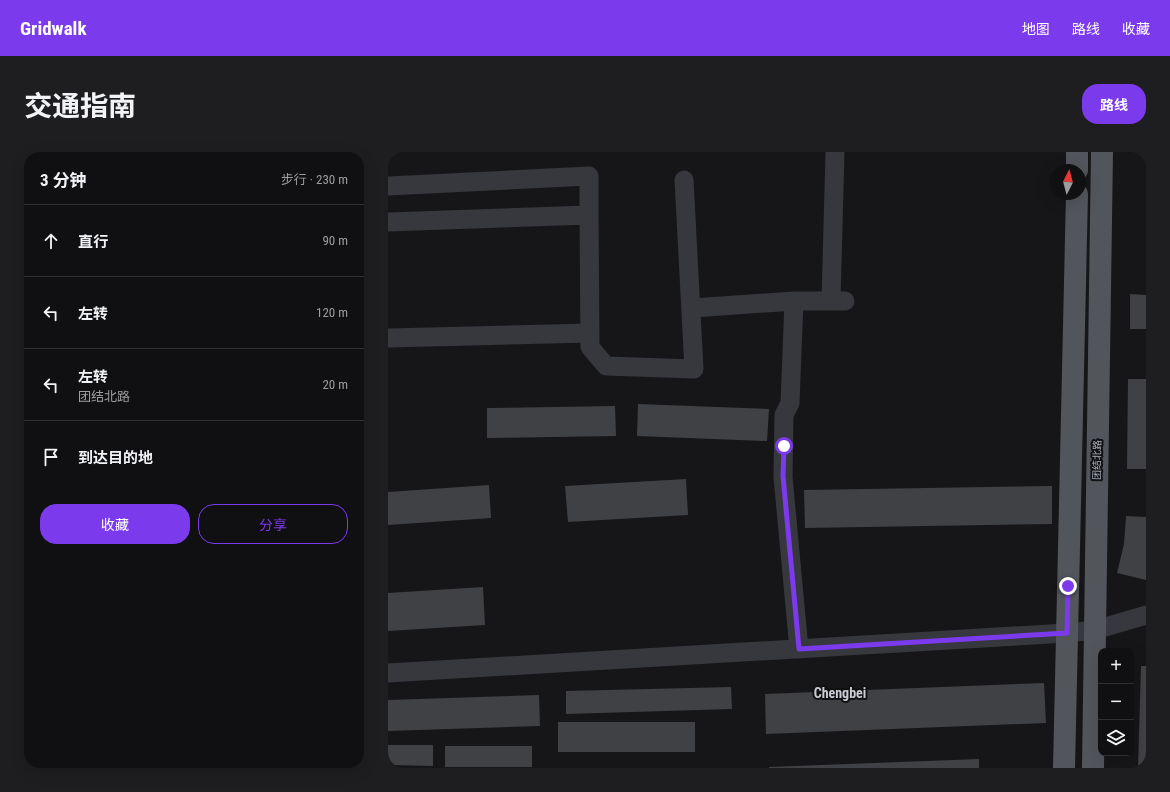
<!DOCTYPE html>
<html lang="zh">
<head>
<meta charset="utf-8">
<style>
  body { margin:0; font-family:"Roboto Condensed","Noto Sans SC",sans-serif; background:#1e1e20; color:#f1f3f6 }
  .controls { position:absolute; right:12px; bottom:12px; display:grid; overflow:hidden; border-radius:8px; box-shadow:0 4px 16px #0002 }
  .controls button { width:36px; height:36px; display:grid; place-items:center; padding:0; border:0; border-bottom:1px solid #303032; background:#101012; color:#f1f3f6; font:20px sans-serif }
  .compass { position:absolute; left:662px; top:12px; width:36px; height:36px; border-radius:50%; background:#101012; box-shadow:0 4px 16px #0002; rotate:6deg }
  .stop { position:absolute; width:12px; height:12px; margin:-9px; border:3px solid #7c3aed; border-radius:50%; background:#fff }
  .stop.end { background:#7c3aed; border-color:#fff; box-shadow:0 1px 4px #0008 }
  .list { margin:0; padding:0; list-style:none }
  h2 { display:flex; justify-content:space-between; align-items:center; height:52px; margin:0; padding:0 16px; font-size:17px }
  h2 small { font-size:13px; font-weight:400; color:#9c9d9f }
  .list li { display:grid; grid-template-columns:26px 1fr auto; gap:12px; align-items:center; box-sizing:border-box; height:72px; padding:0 16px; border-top:1px solid #303032 }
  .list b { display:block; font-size:15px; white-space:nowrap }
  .list p { margin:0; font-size:13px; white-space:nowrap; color:#9c9d9f }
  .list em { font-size:13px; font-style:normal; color:#9c9d9f }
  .actions { display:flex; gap:8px; padding:12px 16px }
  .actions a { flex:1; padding:9px 0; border:1px solid #7c3aed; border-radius:16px; text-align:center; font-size:14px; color:#7c3aed }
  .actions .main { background:#7c3aed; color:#fff }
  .icon { flex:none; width:22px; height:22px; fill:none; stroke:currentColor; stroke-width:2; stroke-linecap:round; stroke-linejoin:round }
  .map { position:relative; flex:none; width:758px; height:616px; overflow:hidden; border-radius:16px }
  header { display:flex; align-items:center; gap:24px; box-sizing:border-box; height:56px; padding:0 20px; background:#7c3aed; color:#fff }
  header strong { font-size:19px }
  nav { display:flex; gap:22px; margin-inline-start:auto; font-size:14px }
  .intro { display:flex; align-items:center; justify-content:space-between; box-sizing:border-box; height:96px; padding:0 24px }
  h1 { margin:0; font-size:28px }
  .button { padding:10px 18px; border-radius:16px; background:#7c3aed; color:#fff; font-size:14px; font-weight:700 }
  main { display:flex; gap:24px; padding:0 24px }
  aside { flex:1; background:#101012; border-radius:16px; box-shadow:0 4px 16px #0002 }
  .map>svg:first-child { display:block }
</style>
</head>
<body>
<header>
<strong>Gridwalk</strong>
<nav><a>地图</a><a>路线</a><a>收藏</a></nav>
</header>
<div class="intro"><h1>交通指南</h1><a class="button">路线</a></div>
<main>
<aside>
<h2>3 分钟<small>步行 · 230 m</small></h2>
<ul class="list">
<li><svg class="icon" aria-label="ahead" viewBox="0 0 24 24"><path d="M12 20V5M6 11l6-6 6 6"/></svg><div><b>直行</b></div><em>90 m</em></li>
<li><svg class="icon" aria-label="left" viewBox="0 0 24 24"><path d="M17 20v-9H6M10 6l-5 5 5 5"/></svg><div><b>左转</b></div><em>120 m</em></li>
<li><svg class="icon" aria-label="left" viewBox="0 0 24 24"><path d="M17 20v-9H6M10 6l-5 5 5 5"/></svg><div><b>左转</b><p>团结北路</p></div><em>20 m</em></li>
<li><svg class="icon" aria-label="arrive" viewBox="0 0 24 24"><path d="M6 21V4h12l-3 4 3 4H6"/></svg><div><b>到达目的地</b></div></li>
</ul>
<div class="actions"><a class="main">收藏</a><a>分享</a></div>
</aside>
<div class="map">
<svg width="758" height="616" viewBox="0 0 758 616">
  <rect width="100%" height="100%" fill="#161618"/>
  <!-- building -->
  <path fill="#404145" d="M742,142L758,143V177H742Z
    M740,227H758V317H739Z
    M250,252L381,257L379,289L249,284Z
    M227,254L228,284L99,286V256Z
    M298,327L300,363L180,370L177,334Z
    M101,333L103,366L0,373V340Z
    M664,334V372L417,376L416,338Z
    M738,364L758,365V428L729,421L736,392Z
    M95,435L97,473L0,479V441Z
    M753,514H758V616H750Z
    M656,531L658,571L378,582L377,542Z
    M343,535L344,557L178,562V539Z
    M151,543L152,574L0,579V548Z
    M170,570H307V600H170Z
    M0,593H45V614L0,613Z
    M57,594H144V615H57Z
    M591,607V616H381V615Z"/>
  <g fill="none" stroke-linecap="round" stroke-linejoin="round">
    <!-- minor -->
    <path stroke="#37383d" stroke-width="19" d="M0,34L201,24V63
      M0,70L201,63L202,195L218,214L306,217L296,28
      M406,149L402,251L396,263L395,325L411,497
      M443,149L447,0
      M304,156L406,149H457
      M0,186L202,181
      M0,521L679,481L707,478L758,463"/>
    <!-- major -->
    <path stroke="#53555c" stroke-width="22" d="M689,18V0
      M676,616L689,42
      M705,616L714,0"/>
  </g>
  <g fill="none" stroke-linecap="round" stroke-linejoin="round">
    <!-- route -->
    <path stroke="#7c3aed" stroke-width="5" d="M396,294L395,324L411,497L679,481L680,434"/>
  </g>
  <g text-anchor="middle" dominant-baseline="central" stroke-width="4" stroke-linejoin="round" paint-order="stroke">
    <!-- street labels -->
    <g font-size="10" fill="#a8adb8" stroke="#111113">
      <text transform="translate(709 308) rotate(-89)">团结北路</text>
    </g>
    <!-- district labels -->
    <g font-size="14" font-weight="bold" fill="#c9ccd4" stroke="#111113">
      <text x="452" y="541">Chengbei</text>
    </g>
  </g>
</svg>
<div class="controls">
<button>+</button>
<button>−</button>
<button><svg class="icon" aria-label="layers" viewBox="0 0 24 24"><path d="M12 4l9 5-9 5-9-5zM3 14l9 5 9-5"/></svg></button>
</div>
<svg class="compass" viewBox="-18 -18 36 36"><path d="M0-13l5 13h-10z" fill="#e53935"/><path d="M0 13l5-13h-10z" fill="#9c9d9f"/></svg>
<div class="stop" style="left:396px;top:294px"></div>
<div class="stop end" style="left:680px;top:434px"></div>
</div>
</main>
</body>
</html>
